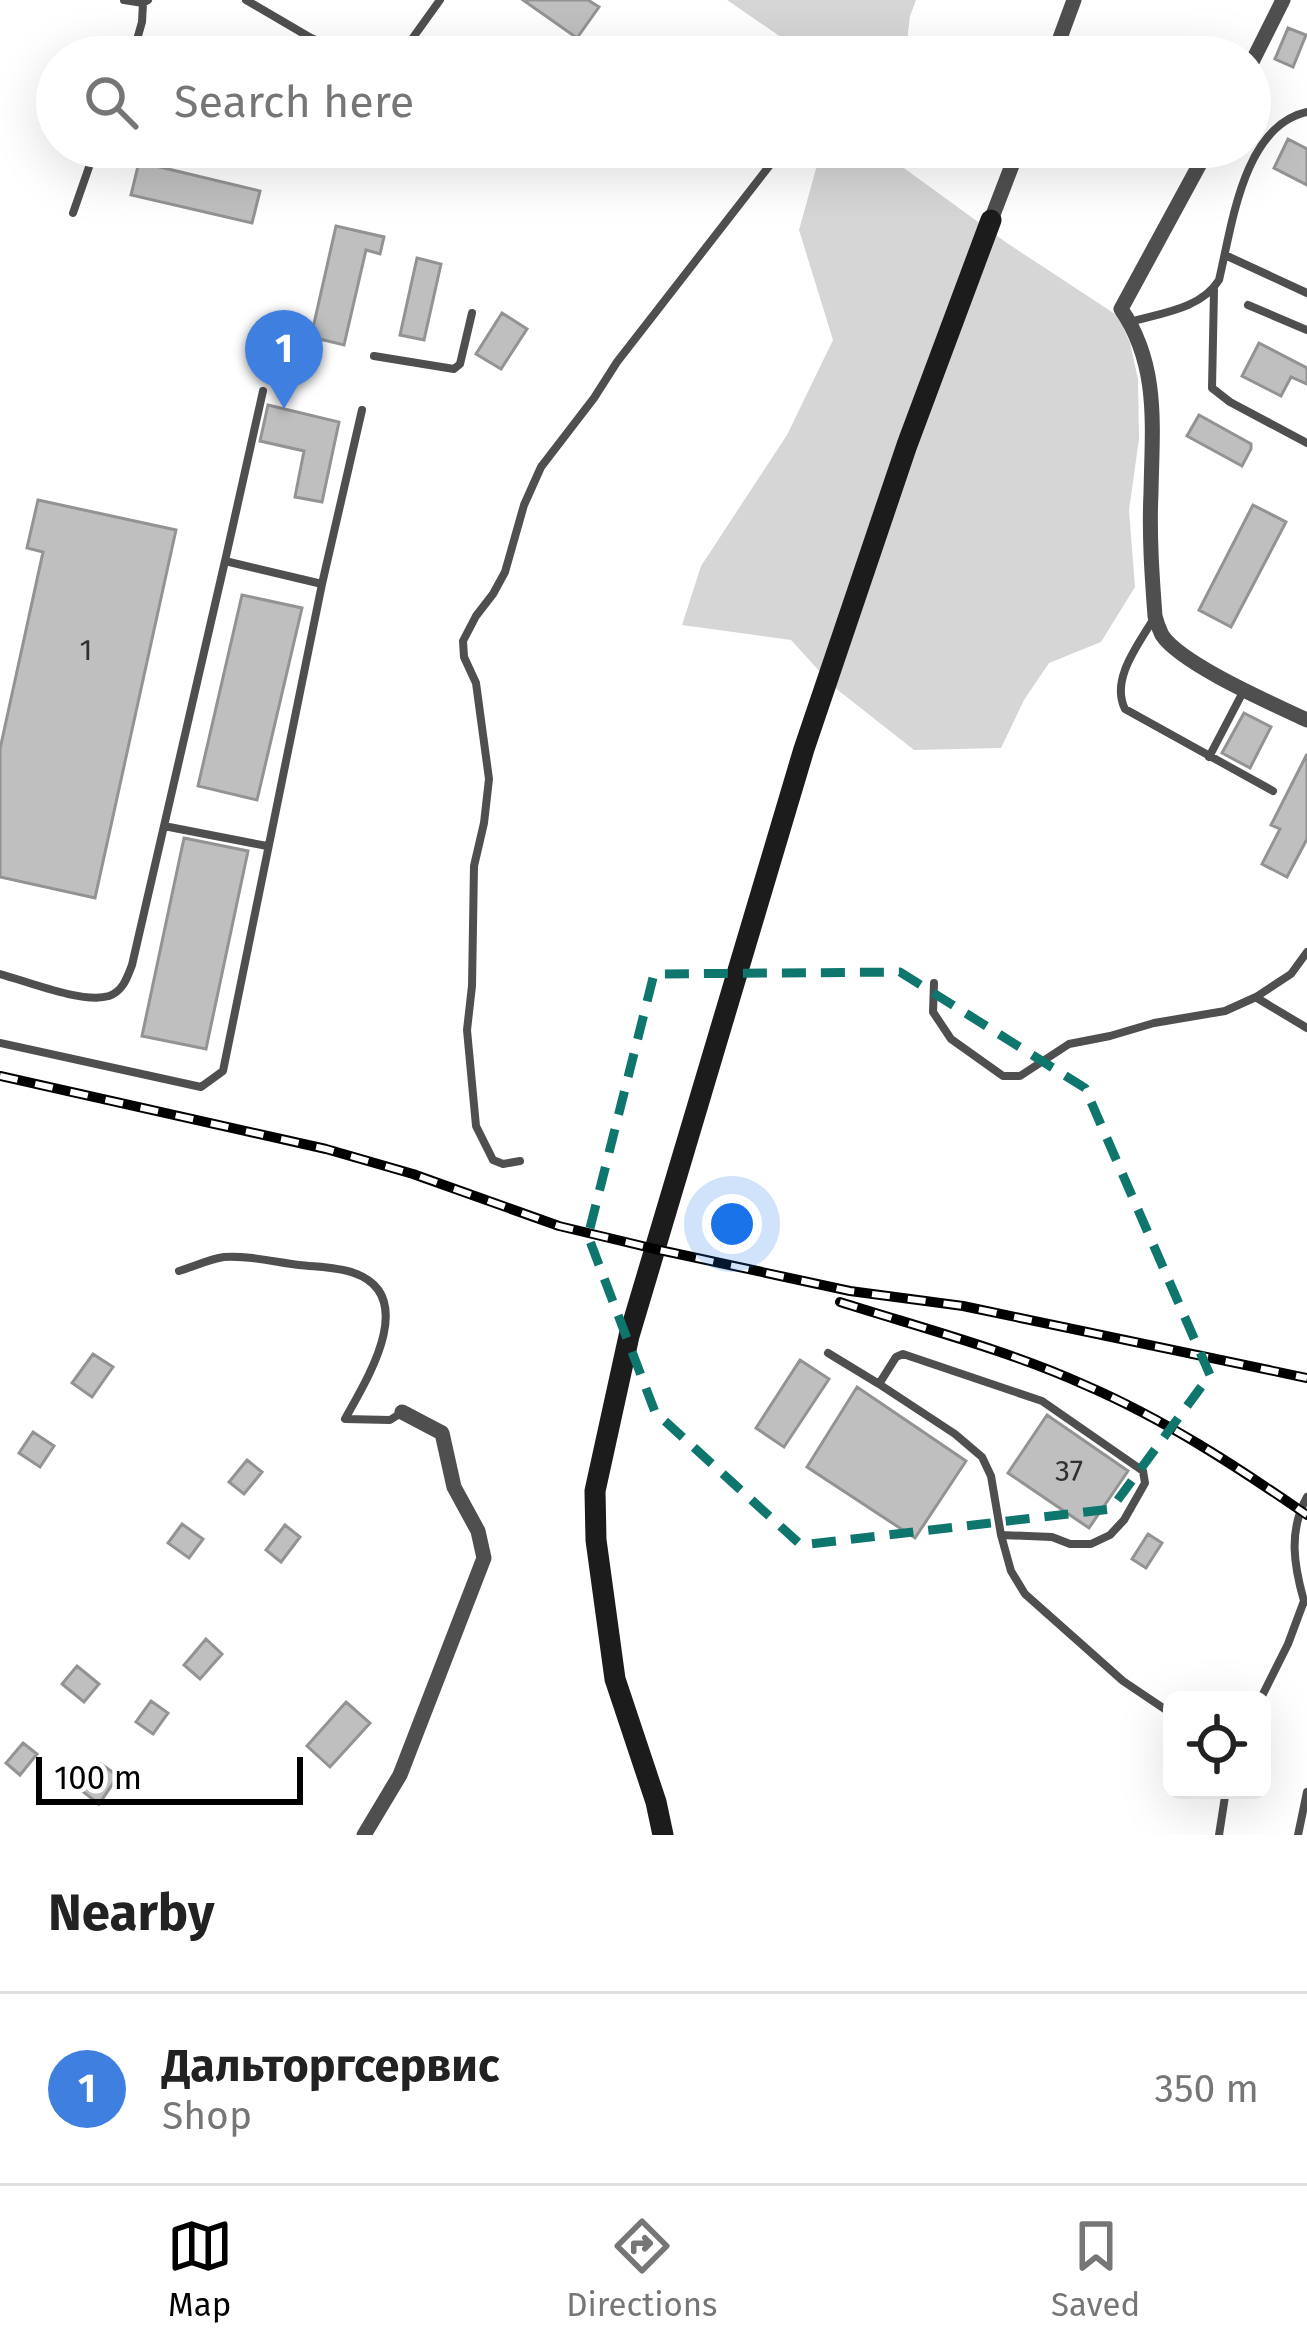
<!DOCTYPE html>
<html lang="en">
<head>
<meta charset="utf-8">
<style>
  body { margin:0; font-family:"Fira Sans",sans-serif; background:#f6f6f6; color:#222 }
  .controls { position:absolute; right:36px; bottom:36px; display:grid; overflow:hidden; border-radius:18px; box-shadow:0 12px 48px #0002 }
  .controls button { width:108px; height:108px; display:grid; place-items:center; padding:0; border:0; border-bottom:3px solid #e0e0e0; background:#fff; color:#222; font:60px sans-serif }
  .scale { position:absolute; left:36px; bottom:30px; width:267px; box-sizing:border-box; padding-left:12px; border:6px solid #000; border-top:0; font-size:33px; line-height:42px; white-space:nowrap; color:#000; -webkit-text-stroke:9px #fff; paint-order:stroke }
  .you { position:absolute; left:732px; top:1224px; width:42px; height:42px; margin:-30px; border:9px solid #fff; border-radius:50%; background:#1a73e8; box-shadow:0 0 0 18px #1a73e833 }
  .badge { display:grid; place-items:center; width:78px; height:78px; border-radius:50%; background:#000; color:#fff; font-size:39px; font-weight:700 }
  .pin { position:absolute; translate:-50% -99px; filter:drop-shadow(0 3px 6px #0008) }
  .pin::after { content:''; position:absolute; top:63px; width:42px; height:36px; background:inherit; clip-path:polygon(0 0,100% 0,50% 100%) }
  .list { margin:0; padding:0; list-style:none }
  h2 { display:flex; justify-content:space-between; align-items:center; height:156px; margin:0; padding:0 48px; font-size:51px }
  h2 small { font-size:39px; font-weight:400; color:#767676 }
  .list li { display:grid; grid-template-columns:78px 1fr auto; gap:36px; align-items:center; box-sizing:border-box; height:192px; padding:0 48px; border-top:3px solid #e0e0e0 }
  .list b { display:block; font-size:45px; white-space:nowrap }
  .list p { margin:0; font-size:39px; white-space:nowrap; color:#767676 }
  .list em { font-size:39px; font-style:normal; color:#767676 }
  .icon { flex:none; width:66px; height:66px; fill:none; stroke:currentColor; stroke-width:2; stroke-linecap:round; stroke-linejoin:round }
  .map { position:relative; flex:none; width:1307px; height:1835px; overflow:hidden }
  .search { position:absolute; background:#fff; box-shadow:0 12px 48px #0002; left:36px; right:36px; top:36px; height:132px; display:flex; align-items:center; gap:30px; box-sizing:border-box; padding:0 42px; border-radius:66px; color:#767676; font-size:45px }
  .sheet { height:348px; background:#fff }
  nav { display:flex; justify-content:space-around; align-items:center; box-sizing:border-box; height:168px; border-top:3px solid #e0e0e0; background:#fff; font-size:33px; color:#767676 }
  nav a { display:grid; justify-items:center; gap:6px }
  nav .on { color:#000 }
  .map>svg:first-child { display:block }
</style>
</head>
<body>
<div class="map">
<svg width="1307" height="1835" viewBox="0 0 1307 1835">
  <rect width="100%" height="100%" fill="#fff"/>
  <!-- green -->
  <path fill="#d6d6d6" d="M727,0H916L910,16L905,57H810Z
    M822,147H875L1007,243L1118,316L1130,343L1138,379L1139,439L1129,510L1135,587L1101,642L1049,663L1024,700L1001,748L914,750L834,687L791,640L682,625L701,566L787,435L833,340L799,230Z"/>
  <!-- building -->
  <path fill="#bfbfbf" stroke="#939393" stroke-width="3" d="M523,0H588L599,7L577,38Z
    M1288,28L1306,35L1293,67L1275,59Z
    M1288,139L1307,149V185L1274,168Z
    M139,162L260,191L252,223L131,195Z
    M336,226L384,237L380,254L366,250L344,345L311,337Z
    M417,258L441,264L424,340L400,335Z
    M502,313L527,329L501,369L476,354Z
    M1259,343L1307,368V384L1291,377L1281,396L1242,376Z
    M268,405L339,422L322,502L295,497L304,451L260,441Z
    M1199,415L1251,444V449L1242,466L1187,436Z
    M38,500L176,530L95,898L0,877V749L43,552L27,548Z
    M1253,505L1286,522L1231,627L1199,610Z
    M242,595L302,608L257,800L198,786Z
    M1244,713L1271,727L1250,768L1222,753Z
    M1307,754V839L1287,877L1262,864L1280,829L1271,825Z
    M184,838L248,851L206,1049L142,1036Z
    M93,1354L113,1367L92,1397L72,1383Z
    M800,1360L829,1379L784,1447L756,1428Z
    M857,1387L966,1461L915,1538L807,1467Z
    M1047,1415L1128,1471L1089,1528L1008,1473Z
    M33,1432L54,1446L40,1467L19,1453Z
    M247,1460L262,1472L244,1494L229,1482Z
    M182,1524L203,1539L189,1558L168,1543Z
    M285,1525L300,1537L281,1562L266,1550Z
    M1148,1534L1162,1543L1146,1568L1132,1559Z
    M206,1639L222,1654L200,1679L184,1665Z
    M77,1666L99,1684L84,1702L62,1684Z
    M151,1701L168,1713L153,1734L136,1722Z
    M346,1702L370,1723L330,1767L307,1746Z
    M23,1743L37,1754L20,1775L6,1763Z
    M101,1764L118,1776L99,1804L82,1791Z"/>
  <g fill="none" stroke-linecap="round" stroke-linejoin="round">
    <!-- lane -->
    <path stroke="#4f4f4f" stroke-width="8" d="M124,0L143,3L148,0
      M246,0L311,38L360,57
      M132,57L142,22L143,3
      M399,57L440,0
      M73,213L96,147
      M1225,255L1307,293
      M1214,290L1212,388L1230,402L1307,443
      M1248,305L1307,330
      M1130,322C1161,313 1201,309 1219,280C1232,226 1243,126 1307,112
      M374,356L454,369L460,364L472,313
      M225,561L263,391
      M1154,618C1139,644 1110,679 1125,709L1273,791
      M1209,757L1243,692
      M164,826L267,846
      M0,974C26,981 83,1004 109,996C123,991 127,978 132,965L225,561L322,584L362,410
      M934,983L933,1012L951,1039L1003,1076H1020L1069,1044L1110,1036L1154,1023L1225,1011L1256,997L1291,974L1307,952
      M1257,998L1307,1028
      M0,1043L201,1087L223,1071L322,584
      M520,1161L503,1164L493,1160L476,1126L467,1030L472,986L474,866L484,823L489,779L476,683L464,657L463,641L476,616L493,594L505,572L524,505L541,467L594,398L617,362L784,147
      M179,1271C193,1267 209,1259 224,1257C247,1255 275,1262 299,1265C316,1267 338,1267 354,1273C420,1296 366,1381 345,1419L390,1420L401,1413
      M828,1353L879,1384
      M1001,1535L1052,1537L1070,1544H1091L1110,1535L1124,1520L1145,1483L1143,1471L1042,1401L903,1354L896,1357L879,1384L955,1434L982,1457L991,1476L1001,1535L1011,1571L1025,1594L1123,1681L1172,1714
      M1304,1601C1294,1566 1288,1531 1307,1497
      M1260,1700L1288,1644L1304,1601L1307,1602
      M1219,1835L1226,1790
      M1298,1835L1307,1792"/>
    <!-- street -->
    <path stroke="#4f4f4f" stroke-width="15" d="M1053,57L1074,0
      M1250,66L1283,0
      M1209,147L1121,309C1160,366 1152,428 1151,493C1149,534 1152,576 1155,616C1156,620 1160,631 1162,635C1181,664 1273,704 1307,720
      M991,220L1019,147
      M364,1835L400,1775L484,1558L478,1531L454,1487L442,1433L402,1412"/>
    <!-- secondary -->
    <path stroke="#1c1c1c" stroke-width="21" d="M663,1835L656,1802L615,1679L596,1540L595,1491L629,1336L804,749L907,445L991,220"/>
    <!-- rail casing -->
    <g stroke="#000" stroke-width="10">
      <path id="rail" d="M0,1076L326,1149L413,1174L559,1226L655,1249L850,1291L963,1306L1307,1378
        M840,1302C922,1328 1007,1350 1085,1385C1164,1419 1236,1466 1307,1515"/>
    </g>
    <!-- rail -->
    <use href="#rail" stroke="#fff" stroke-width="6" stroke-dasharray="18" stroke-linecap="butt"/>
  </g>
  <!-- marked area -->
  <path fill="none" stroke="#0f766e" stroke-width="9" stroke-dasharray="24 15" stroke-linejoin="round" d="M900,972L1085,1088L1210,1375L1111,1509L801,1545L655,1412L588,1236L654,974Z"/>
  <g text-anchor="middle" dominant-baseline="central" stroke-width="9" stroke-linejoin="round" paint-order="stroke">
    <!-- number labels -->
    <g font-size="30" fill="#303030">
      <text x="86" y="650">1</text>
      <text x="1069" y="1471">37</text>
    </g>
  </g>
</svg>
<div class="controls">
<button><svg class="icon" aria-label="locate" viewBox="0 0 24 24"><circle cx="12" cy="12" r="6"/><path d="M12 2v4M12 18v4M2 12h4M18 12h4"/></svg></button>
</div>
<div class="scale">100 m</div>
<div class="you"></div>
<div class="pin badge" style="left:284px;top:409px;background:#3f7fe0">1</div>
<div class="search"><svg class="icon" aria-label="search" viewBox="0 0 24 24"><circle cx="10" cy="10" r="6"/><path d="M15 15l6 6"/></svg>Search here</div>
</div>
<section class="sheet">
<h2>Nearby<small></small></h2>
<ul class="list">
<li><span class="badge" style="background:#3f7fe0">1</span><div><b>Дальторгсервис</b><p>Shop</p></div><em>350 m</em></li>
</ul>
</section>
<nav>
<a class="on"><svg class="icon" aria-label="map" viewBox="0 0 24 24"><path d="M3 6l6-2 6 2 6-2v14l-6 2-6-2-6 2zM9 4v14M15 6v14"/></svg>Map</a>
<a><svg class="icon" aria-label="directions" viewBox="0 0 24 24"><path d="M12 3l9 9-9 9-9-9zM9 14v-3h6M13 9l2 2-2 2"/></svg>Directions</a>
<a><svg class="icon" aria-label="saved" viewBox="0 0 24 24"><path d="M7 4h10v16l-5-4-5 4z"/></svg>Saved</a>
</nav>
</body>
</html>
